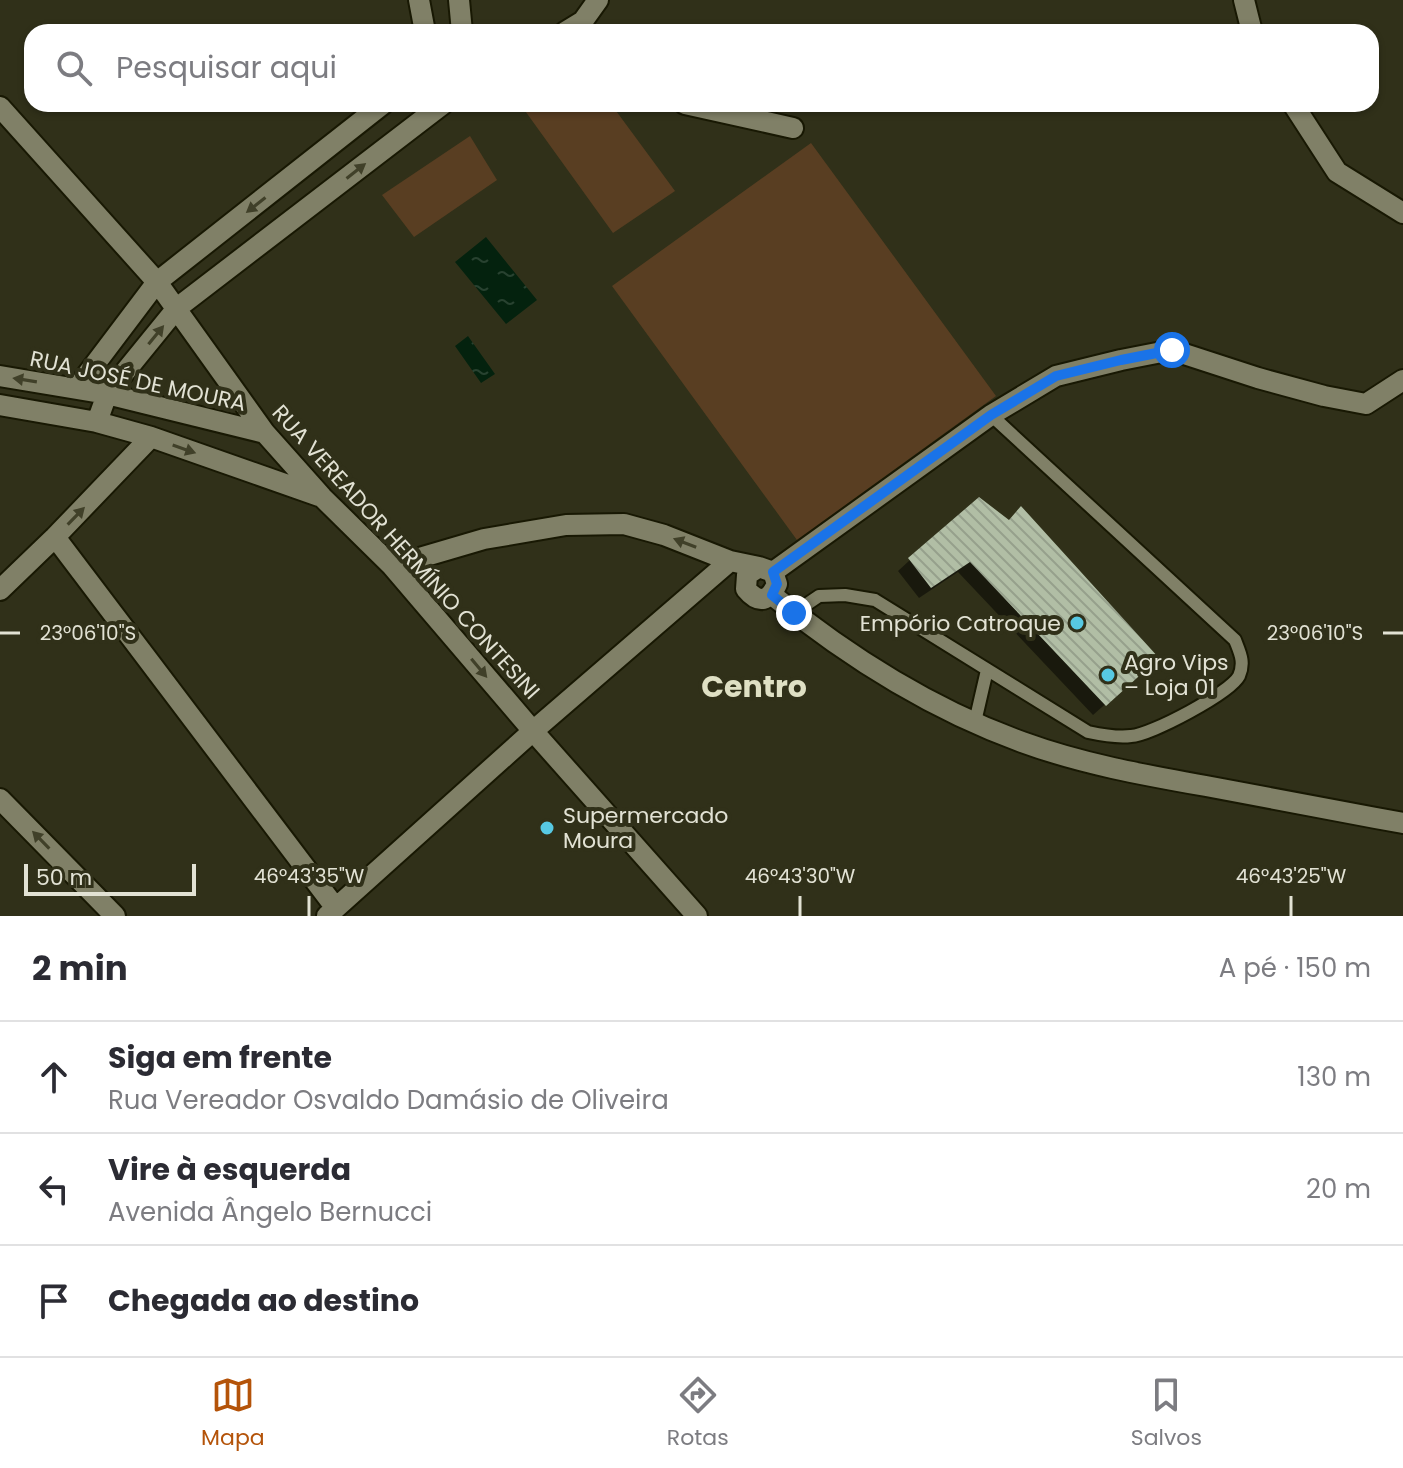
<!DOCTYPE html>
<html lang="pt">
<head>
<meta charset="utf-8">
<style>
  body { margin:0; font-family:Poppins,sans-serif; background:#f7f7f7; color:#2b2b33 }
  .scale { position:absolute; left:24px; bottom:20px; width:172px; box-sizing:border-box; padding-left:8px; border:4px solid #e2e2d4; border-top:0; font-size:22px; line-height:28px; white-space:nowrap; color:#e2e2d4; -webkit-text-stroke:6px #303019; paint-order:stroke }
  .stop { position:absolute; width:24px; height:24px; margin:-18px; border:6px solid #1a73e8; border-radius:50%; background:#fff }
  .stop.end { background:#1a73e8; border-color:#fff; box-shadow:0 2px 8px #0008 }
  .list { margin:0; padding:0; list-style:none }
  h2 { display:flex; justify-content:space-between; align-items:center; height:104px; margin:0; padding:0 32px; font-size:34px }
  h2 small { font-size:26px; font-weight:400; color:#7c7c81 }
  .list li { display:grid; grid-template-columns:52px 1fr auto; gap:24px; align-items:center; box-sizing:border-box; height:112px; padding:0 32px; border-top:2px solid #e1e1e2 }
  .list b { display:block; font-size:30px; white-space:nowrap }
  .list p { margin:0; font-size:26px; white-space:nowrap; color:#7c7c81 }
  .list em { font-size:26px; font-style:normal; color:#7c7c81 }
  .icon { flex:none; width:44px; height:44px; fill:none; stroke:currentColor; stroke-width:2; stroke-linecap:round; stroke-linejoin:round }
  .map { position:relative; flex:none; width:1403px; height:916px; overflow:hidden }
  .search { position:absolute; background:#fff; box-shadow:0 2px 6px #0004; left:24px; right:24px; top:24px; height:88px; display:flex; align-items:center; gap:20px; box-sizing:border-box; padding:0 28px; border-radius:24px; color:#7c7c81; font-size:30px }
  .sheet { height:440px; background:#fff }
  nav { display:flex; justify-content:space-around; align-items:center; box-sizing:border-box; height:112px; border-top:2px solid #e1e1e2; background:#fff; font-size:22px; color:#7c7c81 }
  nav a { display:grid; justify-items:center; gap:4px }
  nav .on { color:#b45309 }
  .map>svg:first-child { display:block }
</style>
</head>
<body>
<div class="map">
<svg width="1403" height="916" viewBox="0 0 1403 916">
  <defs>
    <pattern id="water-ripples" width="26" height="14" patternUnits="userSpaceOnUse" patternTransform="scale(2)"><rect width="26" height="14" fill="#04220e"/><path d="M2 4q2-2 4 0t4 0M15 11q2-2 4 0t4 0" fill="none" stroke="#284230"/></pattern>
    <pattern id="building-back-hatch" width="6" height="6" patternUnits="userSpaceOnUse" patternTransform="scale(2)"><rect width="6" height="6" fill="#b1bea5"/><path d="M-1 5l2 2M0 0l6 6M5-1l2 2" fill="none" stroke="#96a08c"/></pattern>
  </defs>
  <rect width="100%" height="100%" fill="#303019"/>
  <!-- green -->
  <path fill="#593e22" d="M528,104H611L675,191L613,233L523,108Z
    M470,136L497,180L414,237L382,195Z
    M811,143L996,396L797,540L612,286Z"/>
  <!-- water -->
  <path fill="url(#water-ripples)" d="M486,237L537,300L506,324L455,262Z
    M468,336L495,374L481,383L455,346Z"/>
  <!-- shadow -->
  <path fill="#0007" d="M1009,522L1145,669L1093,715L958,572L919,598L898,571L910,560Z"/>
  <!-- building -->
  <path fill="url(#building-back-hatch)" d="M979,497L1009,520L1021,506L1159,658L1106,706L970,562L931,588L908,558Z"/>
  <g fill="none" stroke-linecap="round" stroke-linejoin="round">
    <!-- service casing -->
    <g stroke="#181803" stroke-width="16">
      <path id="service" d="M794,613L819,596L845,595L875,600L1088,732C1102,735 1117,738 1131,736C1151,735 1230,693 1239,676C1245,662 1240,653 1235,640L991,415
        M975,722L987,670"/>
    </g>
    <!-- minor casing -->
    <g stroke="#181803" stroke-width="24">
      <path id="minor" d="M419,0L425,32
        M459,0L462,32
        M1244,0L1252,32
        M565,32L583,21L598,0
        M685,104L793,128
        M1293,104L1337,172L1403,213
        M0,107L157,282L265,433L322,497L392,566L533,731L697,916
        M0,376L107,394L265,433
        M77,388L157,282L383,104
        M0,405L97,422L151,437L319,496
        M97,422L107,394L177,308L443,104
        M55,537L335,907
        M392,566L484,539L566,525L624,524L664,535L730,561L759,567L773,572L777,584C769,601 759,605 746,589L747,575L759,567
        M773,572L991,415L1056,376L1121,360L1172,350L1258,378L1324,396L1366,404L1403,380
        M0,590L55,537L151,437
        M772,595C847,656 931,709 1022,742C1082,764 1144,775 1206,786C1271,798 1337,811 1403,823
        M327,916L533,731L730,561"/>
    </g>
    <!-- secondary casing -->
    <g stroke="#181803" stroke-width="24">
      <path id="secondary" d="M0,799L115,916"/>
    </g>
    <!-- service -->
    <use href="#service" stroke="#808067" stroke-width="12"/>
    <!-- minor -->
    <use href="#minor" stroke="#808067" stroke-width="20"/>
    <!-- secondary -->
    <use href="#secondary" stroke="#808067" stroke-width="20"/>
  </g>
  <!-- one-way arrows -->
  <defs><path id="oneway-solid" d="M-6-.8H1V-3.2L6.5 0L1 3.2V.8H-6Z" transform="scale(2)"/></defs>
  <g fill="#404029">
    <use href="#oneway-solid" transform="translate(356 171) rotate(-38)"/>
    <use href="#oneway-solid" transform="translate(256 205) rotate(142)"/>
    <use href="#oneway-solid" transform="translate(156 335) rotate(-51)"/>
    <use href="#oneway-solid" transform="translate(25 380) rotate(-171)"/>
    <use href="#oneway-solid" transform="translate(184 449) rotate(19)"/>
    <use href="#oneway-solid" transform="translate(76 516) rotate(-46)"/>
    <use href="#oneway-solid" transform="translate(685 543) rotate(-159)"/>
    <use href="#oneway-solid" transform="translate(479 668) rotate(50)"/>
    <use href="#oneway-solid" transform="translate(41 840) rotate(-134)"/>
  </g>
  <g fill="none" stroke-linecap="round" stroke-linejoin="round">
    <!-- route -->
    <path stroke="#1a73e8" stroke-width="10" d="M794,613L772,595L777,584L773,572L991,415L1056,376L1121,360L1172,350"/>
  </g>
  <!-- ticks -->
  <path fill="none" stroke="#e2e2d4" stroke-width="3" d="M0,633H20M1383,633H1403M309,896V916M800,896V916M1291,896V916"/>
  <!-- markers -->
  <g fill="#57c9e3" stroke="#303019" stroke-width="3">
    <circle cx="1077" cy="623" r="8"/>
    <circle cx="1108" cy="675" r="8"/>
    <circle cx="547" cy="828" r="8"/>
  </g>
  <g text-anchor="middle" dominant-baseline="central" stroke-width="8" stroke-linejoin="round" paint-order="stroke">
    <!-- street labels -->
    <g font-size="22" fill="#e2e2d4" stroke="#303019">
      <text transform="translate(138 381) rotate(12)">RUA JOSÉ DE MOURA</text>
      <text transform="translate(406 552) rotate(48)">RUA VEREADOR HERMÍNIO CONTESINI</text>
    </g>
    <!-- poi labels -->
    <g font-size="22" fill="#e2e2d4" stroke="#303019" text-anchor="start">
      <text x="1061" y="623" text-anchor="end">Empório Catroque</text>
      <text x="1124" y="662">Agro Vips<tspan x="1124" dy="25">– Loja 01</tspan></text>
      <text x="563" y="815">Supermercado<tspan x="563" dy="25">Moura</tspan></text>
    </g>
    <!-- district labels -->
    <g font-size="30" font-weight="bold" fill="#dfe0c4" stroke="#303019">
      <text x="754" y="686">Centro</text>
    </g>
  </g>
  <g font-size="20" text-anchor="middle" fill="#e2e2d4" stroke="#303019" stroke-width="8" stroke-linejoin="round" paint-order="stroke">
    <text x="88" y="640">23°06'10"S</text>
    <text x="1315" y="640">23°06'10"S</text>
    <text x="309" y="883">46°43'35"W</text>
    <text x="800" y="883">46°43'30"W</text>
    <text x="1291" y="883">46°43'25"W</text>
  </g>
</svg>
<div class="scale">50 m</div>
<div class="stop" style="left:1172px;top:350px"></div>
<div class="stop end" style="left:794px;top:613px"></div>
<div class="search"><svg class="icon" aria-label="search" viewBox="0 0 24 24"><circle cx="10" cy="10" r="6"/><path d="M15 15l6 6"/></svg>Pesquisar aqui</div>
</div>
<section class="sheet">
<h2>2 min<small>A pé · 150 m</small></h2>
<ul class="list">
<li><svg class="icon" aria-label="ahead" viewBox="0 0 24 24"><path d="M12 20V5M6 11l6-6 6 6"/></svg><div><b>Siga em frente</b><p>Rua Vereador Osvaldo Damásio de Oliveira</p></div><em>130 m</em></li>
<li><svg class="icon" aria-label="left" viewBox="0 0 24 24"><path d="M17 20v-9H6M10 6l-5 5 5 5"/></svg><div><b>Vire à esquerda</b><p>Avenida Ângelo Bernucci</p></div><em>20 m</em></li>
<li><svg class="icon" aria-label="arrive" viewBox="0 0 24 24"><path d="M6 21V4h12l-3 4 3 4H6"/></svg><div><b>Chegada ao destino</b></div></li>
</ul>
</section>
<nav>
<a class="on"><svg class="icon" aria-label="map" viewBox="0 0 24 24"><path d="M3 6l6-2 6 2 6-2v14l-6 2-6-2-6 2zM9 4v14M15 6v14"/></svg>Mapa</a>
<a><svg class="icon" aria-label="directions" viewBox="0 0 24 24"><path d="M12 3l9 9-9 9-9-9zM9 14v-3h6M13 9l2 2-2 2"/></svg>Rotas</a>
<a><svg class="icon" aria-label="saved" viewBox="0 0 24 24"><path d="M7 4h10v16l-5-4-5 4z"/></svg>Salvos</a>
</nav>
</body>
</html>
